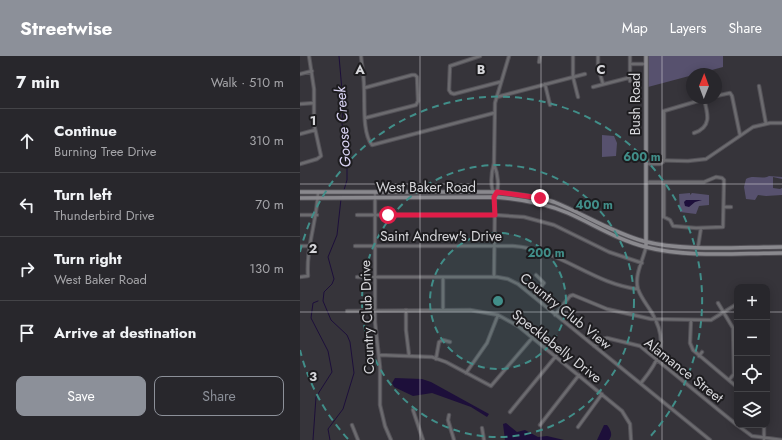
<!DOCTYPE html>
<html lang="en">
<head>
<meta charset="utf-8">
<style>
  body { margin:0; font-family:Jost,sans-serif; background:#302f34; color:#f1f3f6 }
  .controls { position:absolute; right:12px; bottom:12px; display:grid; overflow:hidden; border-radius:8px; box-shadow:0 2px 10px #0003 }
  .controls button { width:36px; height:36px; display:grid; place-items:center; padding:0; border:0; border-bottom:1px solid #444448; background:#28272c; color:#f1f3f6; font:20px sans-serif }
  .compass { position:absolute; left:386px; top:12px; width:36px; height:36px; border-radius:50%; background:#28272c; box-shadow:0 2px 10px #0003; rotate:1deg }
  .stop { position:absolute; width:12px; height:12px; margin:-9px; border:3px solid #e11d48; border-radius:50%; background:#fff }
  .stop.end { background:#e11d48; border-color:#fff; box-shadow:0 1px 4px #0008 }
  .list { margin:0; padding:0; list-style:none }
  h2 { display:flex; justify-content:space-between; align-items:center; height:52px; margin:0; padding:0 16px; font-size:17px }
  h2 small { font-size:13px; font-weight:400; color:#a5a5a9 }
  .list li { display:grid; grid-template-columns:26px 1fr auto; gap:12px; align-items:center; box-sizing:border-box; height:64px; padding:0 16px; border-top:1px solid #444448 }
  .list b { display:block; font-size:15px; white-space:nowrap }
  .list p { margin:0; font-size:13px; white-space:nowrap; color:#a5a5a9 }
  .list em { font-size:13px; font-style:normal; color:#a5a5a9 }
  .actions { display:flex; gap:8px; padding:12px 16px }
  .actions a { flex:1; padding:9px 0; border:1px solid #8c9099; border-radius:8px; text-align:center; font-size:14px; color:#8c9099 }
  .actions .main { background:#8c9099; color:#fff }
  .icon { flex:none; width:22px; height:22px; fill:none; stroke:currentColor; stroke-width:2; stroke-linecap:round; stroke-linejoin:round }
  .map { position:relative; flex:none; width:482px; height:384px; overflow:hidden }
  header { display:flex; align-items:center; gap:24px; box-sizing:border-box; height:56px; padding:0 20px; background:#8c9099; color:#fff }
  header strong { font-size:19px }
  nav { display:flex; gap:22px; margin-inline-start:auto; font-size:14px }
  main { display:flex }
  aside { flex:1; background:#28272c }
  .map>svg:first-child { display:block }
</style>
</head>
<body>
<header>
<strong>Streetwise</strong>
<nav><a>Map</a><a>Layers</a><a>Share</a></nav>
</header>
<main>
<aside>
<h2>7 min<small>Walk · 510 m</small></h2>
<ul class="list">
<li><svg class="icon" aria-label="ahead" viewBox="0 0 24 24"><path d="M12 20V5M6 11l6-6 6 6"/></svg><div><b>Continue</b><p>Burning Tree Drive</p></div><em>310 m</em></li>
<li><svg class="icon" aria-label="left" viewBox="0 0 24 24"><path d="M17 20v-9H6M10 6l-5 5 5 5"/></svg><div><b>Turn left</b><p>Thunderbird Drive</p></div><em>70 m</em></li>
<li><svg class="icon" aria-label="right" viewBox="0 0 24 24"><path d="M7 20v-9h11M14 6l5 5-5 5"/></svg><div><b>Turn right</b><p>West Baker Road</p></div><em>130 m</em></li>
<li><svg class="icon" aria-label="arrive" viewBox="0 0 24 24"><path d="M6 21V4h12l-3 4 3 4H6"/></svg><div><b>Arrive at destination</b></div></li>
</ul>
<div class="actions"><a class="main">Save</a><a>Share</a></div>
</aside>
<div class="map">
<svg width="482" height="384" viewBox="0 0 482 384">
  <rect width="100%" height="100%" fill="#36343a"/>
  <!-- green -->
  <path fill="#57516e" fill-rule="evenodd" d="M348,0H423V11L348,31Z
    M302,79L314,80L317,87L316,100L302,101Z
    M469,120L482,121V139L466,140V137V140L458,139L455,144L446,143L444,131L446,123C453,118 462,124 469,120ZM473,121L482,123V132L480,133L473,132Z
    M390,137V139L392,137L409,139V149L399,150L396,158L380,156L379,138Z"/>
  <!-- water -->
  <path fill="#1d0f3a" d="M386,144H402L395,146L389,151L385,150L384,146Z
    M95,322L122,323L131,326L189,358L187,361L171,351L132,337L113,340L94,331L92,327Z
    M206,367L217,376L225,374L238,381L247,380L264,384H205L203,368Z
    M304,369H307C311,374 313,379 309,384H297Z"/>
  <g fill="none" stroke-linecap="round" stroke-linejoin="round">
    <!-- stream -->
    <path stroke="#1d0f3a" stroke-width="1" d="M39,0L43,46L42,68L47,91V124L44,134
      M13,384L16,341L32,316L28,295L11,262L13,247L18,245
      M30,384L28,373L43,353L54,317L50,286L47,279L31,264L23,245L24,236L32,228L34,223L28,201L37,179L41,143"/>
    <!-- street casing -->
    <g stroke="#535157" stroke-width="4.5">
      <path id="street" d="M61,0C62,10 64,21 64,31C65,47 62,77 72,89L194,57
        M180,0L150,10L149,34L151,37L154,38L200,26
        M273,0V21L278,41
        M298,0V11L303,28
        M330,0V25
        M239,6L240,0
        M330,8H346
        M0,18L12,15
        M245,28L250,49
        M459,30L466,68
        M293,31L328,22L330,19
        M64,32L112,19H115L117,21L118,45L116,49L65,62
        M416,40L430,37L432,40L440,79
        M197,41L285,18
        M0,48L14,47
        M394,77C412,71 408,58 404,43
        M0,78L15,74
        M347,104L388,105L406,103L453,71L470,67H482
        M364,105V55L408,42
        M0,108L17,103L21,100L14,68V33L9,0
        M194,108C198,118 200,132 195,141
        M347,108H360L363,106
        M347,126H404L416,121L422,122L424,124L423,171L396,172L373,170L370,164L364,161V126
        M75,136V266L80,311V349L85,370L91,384
        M424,151H431
        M0,159H17
        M57,159H195L224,161L254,169L309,196L342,207
        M0,190H9
        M55,190H213C260,193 293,228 338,233
        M398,191L401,172
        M0,221L8,220C6,191 17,165 18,136
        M57,221H197L208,223L218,228L410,384
        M194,221L195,141C190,131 191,118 194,107L195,47L209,0
        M234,241L244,227L236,219
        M418,247L433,272L434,318L429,324
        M106,254V274L109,299
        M143,254V221
        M47,255L170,254L198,259L218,270L322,355L330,368L331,384
        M255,259L270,240L273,239L307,253L351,263L411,264L437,248
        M391,264L390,287L393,294L437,331
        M294,290L302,283L307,282L340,290L437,369
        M79,299L132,301L146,306L191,330L233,281
        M399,300L402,296
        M136,303L139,286L143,284L150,286
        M166,317L187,287L198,259
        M341,327C360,304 369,286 352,257C348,250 341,242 338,233C334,220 343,204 346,191
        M113,354L123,384
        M210,356L256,300
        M149,359L148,364L154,384
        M52,369L58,384
        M240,369L279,319
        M437,369L452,380L482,384
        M278,371L302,338
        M182,372L184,384
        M464,384V369"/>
    </g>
    <!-- secondary casing -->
    <g stroke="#535157" stroke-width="5.5">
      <path id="secondary" d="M0,136H197C216,138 236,140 254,146C284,158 311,176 343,185C383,196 440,191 482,191
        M0,142L195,141C220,143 245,147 268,157C295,169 318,184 346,191C388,202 439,197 482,197
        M346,191V0"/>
    </g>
    <!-- street -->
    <use href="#street" stroke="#6c6b6f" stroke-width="2.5"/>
    <!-- secondary -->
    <use href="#secondary" stroke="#8a898e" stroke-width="3.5"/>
  </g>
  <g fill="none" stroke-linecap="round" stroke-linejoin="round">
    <!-- route -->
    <path stroke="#e11d48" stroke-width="5" d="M88,159H195L194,141L197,136L240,142"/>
  </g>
  <!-- grid -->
  <path fill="none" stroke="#d7d7db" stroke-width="1" stroke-opacity="0.55" d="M120,0V384M241,0V384M362,0V384M0,128H482M0,256H437M467,256H482"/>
  <!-- distance rings -->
  <circle cx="198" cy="245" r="68" fill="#418e89" fill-opacity=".12"/>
  <g fill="none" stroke="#418e89" stroke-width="2" stroke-dasharray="7 5">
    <circle cx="198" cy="245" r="68"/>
    <circle cx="198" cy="245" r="136"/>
    <path d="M48 383A204 204 0 0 1 0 294M0 196A204 204 0 1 1 348 383"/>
  </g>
  <g text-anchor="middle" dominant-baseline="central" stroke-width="4" stroke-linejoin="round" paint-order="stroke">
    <!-- street labels -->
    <g font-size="14" fill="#d7d7db" stroke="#1d1c1f">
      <text transform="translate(335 48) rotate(-90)">Bush Road</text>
      <text x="126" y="131">West Baker Road</text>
      <text x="141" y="180">Saint Andrew's Drive</text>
      <text transform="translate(266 255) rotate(39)">Country Club View</text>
      <text transform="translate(67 261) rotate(-92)">Country Club Drive</text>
      <text transform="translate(257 290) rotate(38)">Specklebelly Drive</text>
      <text transform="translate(384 314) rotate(38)">Alamance Street</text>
    </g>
    <!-- water labels -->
    <g font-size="15" font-style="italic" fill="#d9d3f3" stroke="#1d1c1f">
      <text transform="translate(43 71) rotate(-94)">Goose Creek</text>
    </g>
  </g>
  <g font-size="13" text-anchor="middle" font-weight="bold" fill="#d7d7db" stroke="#1d1c1f" stroke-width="4" stroke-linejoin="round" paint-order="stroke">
    <text x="60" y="18">A</text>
    <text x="181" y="18">B</text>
    <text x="301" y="18">C</text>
    <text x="13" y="69">1</text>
    <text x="13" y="197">2</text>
    <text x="13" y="325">3</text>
  </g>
  <circle cx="198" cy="245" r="6" fill="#418e89" stroke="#1d1c1f" stroke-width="2"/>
  <g font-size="12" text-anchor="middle" font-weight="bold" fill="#418e89" stroke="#1d1c1f" stroke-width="4" stroke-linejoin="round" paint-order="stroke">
    <text x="342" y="105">600 m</text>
    <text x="294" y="153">400 m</text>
    <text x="246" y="201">200 m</text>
  </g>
</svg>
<div class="controls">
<button>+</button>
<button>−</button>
<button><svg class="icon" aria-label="locate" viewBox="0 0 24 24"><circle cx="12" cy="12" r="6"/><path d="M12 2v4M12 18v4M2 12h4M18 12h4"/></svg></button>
<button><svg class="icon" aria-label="layers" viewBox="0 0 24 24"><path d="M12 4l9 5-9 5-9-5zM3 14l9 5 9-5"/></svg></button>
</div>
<svg class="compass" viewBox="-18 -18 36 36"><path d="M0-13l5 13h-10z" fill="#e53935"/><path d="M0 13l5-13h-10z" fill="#a5a5a9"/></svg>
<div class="stop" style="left:88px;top:159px"></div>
<div class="stop end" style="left:240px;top:142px"></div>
</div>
</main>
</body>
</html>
